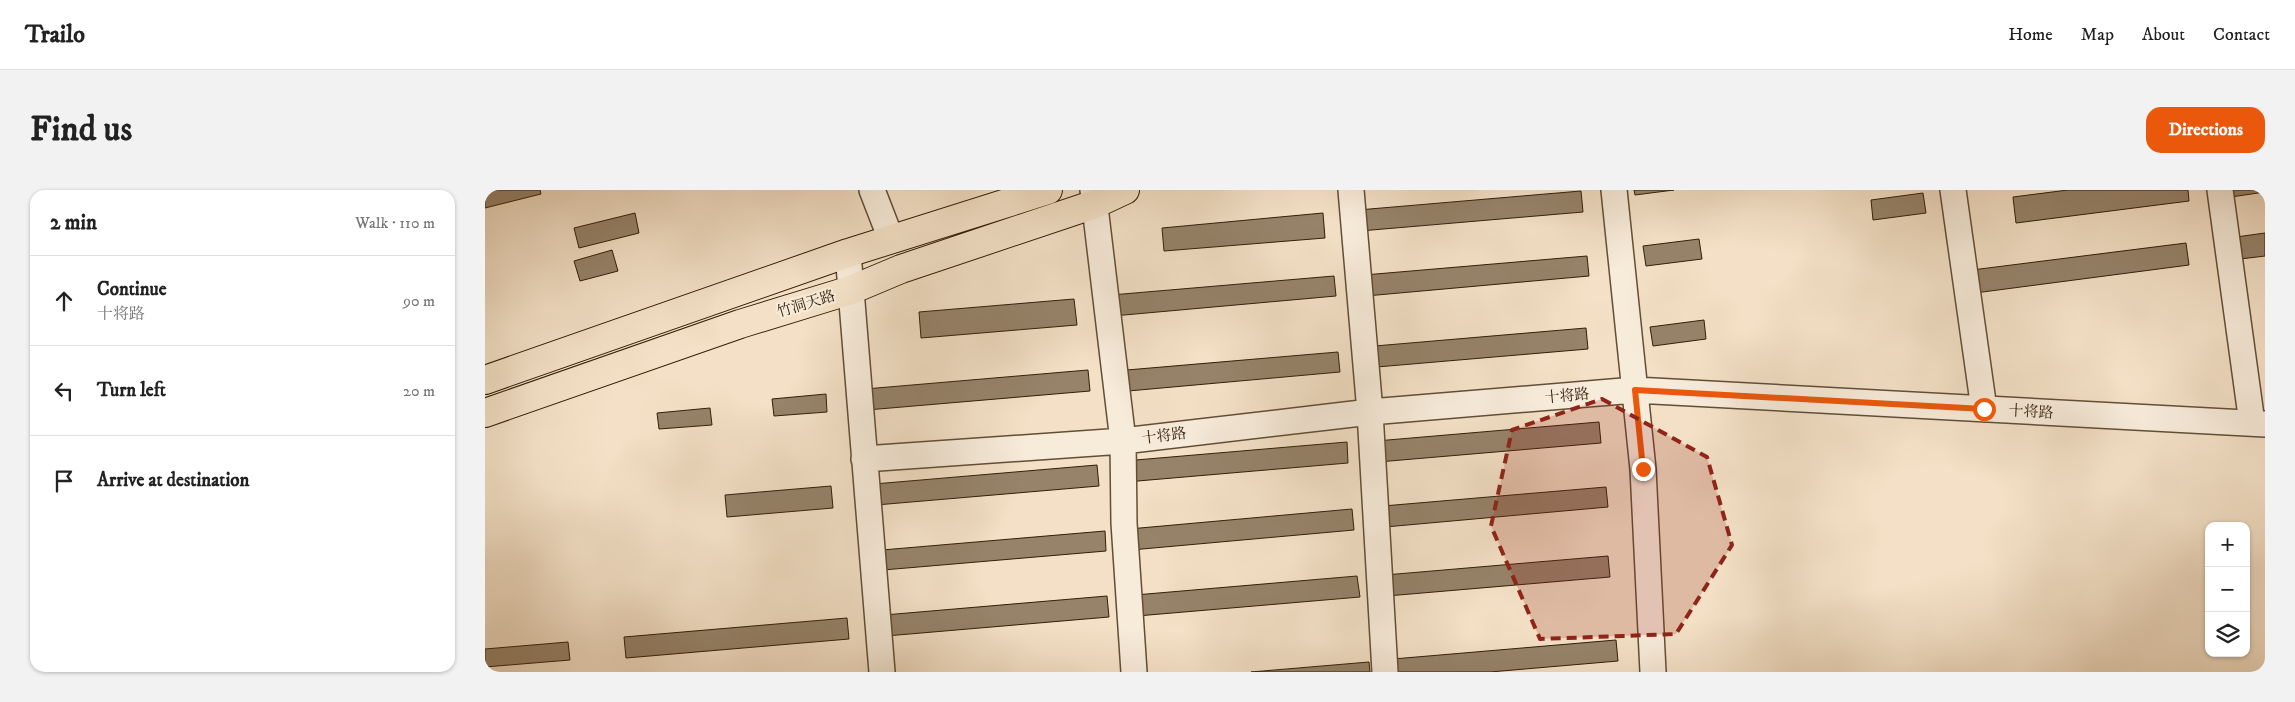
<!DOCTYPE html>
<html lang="en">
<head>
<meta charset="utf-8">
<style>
  body { margin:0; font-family:"IM FELL DW Pica","Noto Serif SC",serif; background:#f2f2f2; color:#222 }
  .controls { position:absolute; right:15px; bottom:15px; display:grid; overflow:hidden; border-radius:10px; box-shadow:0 1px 4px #0004 }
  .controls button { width:45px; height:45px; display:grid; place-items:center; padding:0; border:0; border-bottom:1px solid #e0e0e0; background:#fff; color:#222; font:25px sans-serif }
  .stop { position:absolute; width:15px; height:15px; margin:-11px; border:4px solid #ea580c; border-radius:50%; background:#fff }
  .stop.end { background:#ea580c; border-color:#fff; box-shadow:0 1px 5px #0008 }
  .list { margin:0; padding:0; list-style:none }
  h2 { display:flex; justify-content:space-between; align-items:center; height:65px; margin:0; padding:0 20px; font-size:21px }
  h2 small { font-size:16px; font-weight:400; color:#767676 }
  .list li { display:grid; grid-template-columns:32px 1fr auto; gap:15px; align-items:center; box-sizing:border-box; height:90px; padding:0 20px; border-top:1px solid #e0e0e0 }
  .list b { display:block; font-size:19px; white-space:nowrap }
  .list p { margin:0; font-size:16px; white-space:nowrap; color:#767676 }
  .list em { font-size:16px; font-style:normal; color:#767676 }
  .icon { flex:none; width:28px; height:28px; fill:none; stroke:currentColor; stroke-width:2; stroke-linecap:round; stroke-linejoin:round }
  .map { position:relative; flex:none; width:1780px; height:482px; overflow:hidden; border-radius:15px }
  header { display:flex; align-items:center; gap:30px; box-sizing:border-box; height:70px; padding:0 25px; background:#fff; border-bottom:1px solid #e0e0e0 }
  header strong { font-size:24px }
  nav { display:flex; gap:28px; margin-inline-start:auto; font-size:18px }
  .intro { display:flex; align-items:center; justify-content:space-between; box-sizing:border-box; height:120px; padding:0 30px }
  h1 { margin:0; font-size:35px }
  .button { padding:12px 22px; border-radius:15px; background:#ea580c; color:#fff; font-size:18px; font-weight:700 }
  main { display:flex; gap:30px; padding:0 30px }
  aside { flex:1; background:#fff; border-radius:15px; box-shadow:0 1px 4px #0004 }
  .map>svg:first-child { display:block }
</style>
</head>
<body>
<header>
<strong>Trailo</strong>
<nav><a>Home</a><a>Map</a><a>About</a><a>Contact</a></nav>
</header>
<div class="intro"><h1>Find us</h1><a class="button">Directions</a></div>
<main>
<aside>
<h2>2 min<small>Walk · 110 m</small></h2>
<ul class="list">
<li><svg class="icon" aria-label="ahead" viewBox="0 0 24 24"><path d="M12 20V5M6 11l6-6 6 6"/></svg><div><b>Continue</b><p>十将路</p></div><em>90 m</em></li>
<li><svg class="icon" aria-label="left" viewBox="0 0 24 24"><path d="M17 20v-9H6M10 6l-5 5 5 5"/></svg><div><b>Turn left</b></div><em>20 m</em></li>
<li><svg class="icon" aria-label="arrive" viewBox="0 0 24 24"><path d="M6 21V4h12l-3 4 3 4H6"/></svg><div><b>Arrive at destination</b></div></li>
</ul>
</aside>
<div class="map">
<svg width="1780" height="482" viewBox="0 0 1780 482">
  <rect width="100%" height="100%" fill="#f3e0c6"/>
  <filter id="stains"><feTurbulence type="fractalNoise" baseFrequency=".004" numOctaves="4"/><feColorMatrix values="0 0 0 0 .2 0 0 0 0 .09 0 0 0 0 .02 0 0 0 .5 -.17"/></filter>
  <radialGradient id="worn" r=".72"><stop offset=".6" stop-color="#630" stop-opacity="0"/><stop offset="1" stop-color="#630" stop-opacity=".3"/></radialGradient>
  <!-- building -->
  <path fill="#96836a" stroke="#321e06" d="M0,0H55L56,4L0,18Z
    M1149,0H1189L1150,5Z
    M1583,0H1703L1704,11L1531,33L1528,7Z
    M1745,0H1780V2L1746,7Z
    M1096,1L1098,22L875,41L873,20Z
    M1438,3L1441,23L1388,30L1386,10Z
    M150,23L154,43L94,58L89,38Z
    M838,23L840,48L679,61L677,38Z
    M1780,43V66L1747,70L1744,48Z
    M1214,49L1217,69L1161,76L1158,56Z
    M1701,53L1704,75L1490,103L1487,80Z
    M127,60L133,81L95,91L89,71Z
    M1102,66L1104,86L881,106L879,85Z
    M849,86L851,106L628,126L626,105Z
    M589,109L592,135L436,148L434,122Z
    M1219,130L1221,149L1168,156L1165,137Z
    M1101,138L1103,159L880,178L878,157Z
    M853,162L855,182L632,202L630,181Z
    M603,180L605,201L382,220L380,199Z
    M341,204L342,222L289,226L287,209Z
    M225,218L227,235L174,239L172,223Z
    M1114,232L1116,253L893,272L891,251Z
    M862,252L863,273L641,292L639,271Z
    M612,275L614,296L391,315L389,294Z
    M346,296L348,318L242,327L240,305Z
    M1121,297L1123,317L900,337L898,316Z
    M867,319L869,340L646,360L644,339Z
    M620,341L621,361L398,380L397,360Z
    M1123,366L1125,387L902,406L900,385Z
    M872,386L875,407L652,426L650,405Z
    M622,406L624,427L401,446L399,425Z
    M362,428L364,449L141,468L139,447Z
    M1131,450L1133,471L1005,482H909L908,469Z
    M83,452L85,470L0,477V459Z
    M884,472L885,482H766Z"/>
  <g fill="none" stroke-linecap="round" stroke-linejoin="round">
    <!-- minor casing -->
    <g stroke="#624e36" stroke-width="28">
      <path id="minor" d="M387,0L406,49
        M608,0L638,251L885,222L1150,200L1780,234
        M866,0L885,222L900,482
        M1129,0L1158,279L1168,482
        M1468,0L1499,219
        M1735,0L1767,233
        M363,63L397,482
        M379,269L638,251L639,333L649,482"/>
    </g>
    <!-- major casing -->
    <g stroke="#321e06" stroke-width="30">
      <path id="major" d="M0,190L363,63L563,0
        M0,223L255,134L366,100L416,79L610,14L640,0"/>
    </g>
    <!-- minor -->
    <use href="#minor" stroke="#f7ebda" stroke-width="25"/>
    <!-- major -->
    <use href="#major" stroke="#f3e0c6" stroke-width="28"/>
  </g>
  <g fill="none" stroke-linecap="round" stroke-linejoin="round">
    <!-- route -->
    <path stroke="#ea580c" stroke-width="6" d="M1158,279L1150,200L1499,219"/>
  </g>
  <!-- marked area -->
  <path fill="#8f2418" fill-opacity="0.2" stroke="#8f2418" stroke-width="4" stroke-dasharray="10 6" stroke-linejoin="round" d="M1117,209L1222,267L1247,355L1191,444L1055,449L1006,336L1027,240Z"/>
  <g text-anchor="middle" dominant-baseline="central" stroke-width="4.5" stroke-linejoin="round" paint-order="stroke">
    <!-- street labels -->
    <g font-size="15" fill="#321e06" stroke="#f7ebda">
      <text transform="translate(321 114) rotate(-17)">竹洞天路</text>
      <text transform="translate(1082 206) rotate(-5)">十将路</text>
      <text transform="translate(1546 222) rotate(3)">十将路</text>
      <text transform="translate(679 246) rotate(-7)">十将路</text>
    </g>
  </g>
  <rect width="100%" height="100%" filter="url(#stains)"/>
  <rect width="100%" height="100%" fill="url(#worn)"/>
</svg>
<div class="controls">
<button>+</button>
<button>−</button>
<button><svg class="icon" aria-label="layers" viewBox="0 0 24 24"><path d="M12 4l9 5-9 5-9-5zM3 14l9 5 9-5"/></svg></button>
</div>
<div class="stop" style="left:1499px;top:219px"></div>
<div class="stop end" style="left:1158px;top:279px"></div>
</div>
</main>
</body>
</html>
